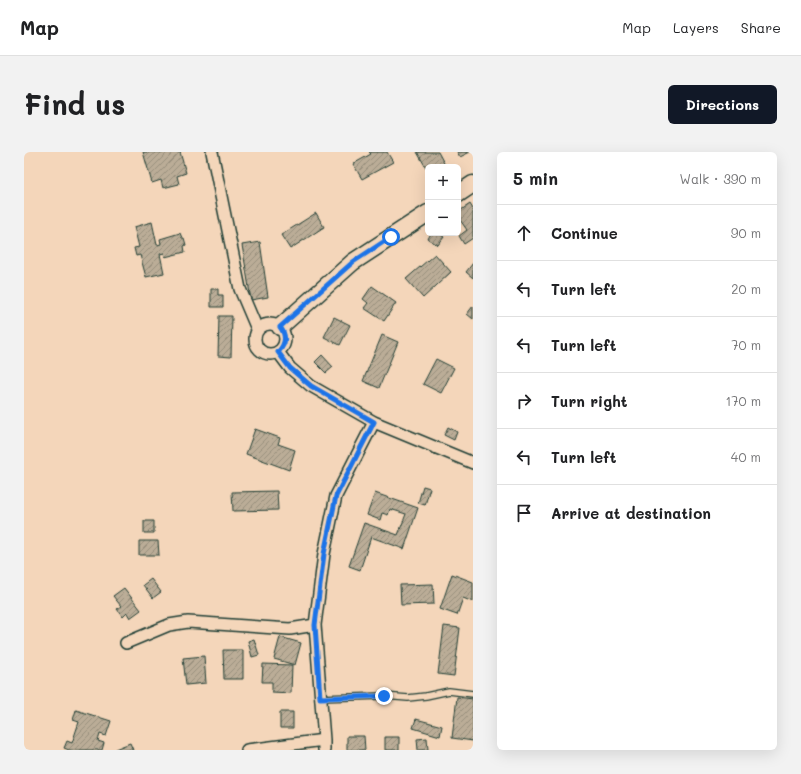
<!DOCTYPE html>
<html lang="en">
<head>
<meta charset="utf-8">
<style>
  body { margin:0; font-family:Mali,sans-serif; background:#f2f2f2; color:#202124 }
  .controls { position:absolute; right:12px; top:12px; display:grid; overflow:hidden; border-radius:6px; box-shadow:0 4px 16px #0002 }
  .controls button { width:36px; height:36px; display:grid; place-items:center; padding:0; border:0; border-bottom:1px solid #e0e0e0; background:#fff; color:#202124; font:20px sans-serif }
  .stop { position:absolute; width:12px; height:12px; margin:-9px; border:3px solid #1a73e8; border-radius:50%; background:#fff }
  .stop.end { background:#1a73e8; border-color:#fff; box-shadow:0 1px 4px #0008 }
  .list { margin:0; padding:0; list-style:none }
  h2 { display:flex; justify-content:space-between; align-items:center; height:52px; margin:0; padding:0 16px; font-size:17px }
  h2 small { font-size:13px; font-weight:400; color:#757577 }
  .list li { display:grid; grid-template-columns:26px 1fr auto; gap:12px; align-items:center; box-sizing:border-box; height:56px; padding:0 16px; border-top:1px solid #e0e0e0 }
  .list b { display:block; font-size:15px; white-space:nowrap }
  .list em { font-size:13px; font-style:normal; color:#757577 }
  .icon { flex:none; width:22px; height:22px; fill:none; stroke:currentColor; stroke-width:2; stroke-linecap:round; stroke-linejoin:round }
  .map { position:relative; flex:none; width:449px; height:598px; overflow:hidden; border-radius:6px }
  header { display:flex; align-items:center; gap:24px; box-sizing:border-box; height:56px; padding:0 20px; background:#fff; border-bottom:1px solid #e0e0e0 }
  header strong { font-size:19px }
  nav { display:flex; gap:22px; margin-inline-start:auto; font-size:14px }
  .intro { display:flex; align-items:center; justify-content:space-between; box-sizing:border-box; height:96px; padding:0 24px }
  h1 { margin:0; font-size:28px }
  .button { padding:10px 18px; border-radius:6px; background:#111827; color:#fff; font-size:14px; font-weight:700 }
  main { display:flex; gap:24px; padding:0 24px }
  aside { flex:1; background:#fff; border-radius:6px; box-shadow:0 4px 16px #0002 }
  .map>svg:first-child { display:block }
</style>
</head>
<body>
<header>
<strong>Map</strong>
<nav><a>Map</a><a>Layers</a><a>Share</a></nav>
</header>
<div class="intro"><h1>Find us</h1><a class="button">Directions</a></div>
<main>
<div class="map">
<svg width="449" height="598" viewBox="0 0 449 598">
  <defs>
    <pattern id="building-hatch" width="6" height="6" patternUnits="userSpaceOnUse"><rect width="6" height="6" fill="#bbad97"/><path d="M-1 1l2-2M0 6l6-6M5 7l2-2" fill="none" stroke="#978e7c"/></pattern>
  </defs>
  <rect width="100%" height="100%" fill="#f4d6ba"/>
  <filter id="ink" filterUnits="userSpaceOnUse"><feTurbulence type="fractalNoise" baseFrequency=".025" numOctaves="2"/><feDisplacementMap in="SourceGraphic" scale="8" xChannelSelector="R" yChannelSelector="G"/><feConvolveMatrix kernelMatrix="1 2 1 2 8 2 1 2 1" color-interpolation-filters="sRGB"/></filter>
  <g filter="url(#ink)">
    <!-- building -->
    <path fill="url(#building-hatch)" stroke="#1f3d34" d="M119,0H156L162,21L153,24L155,32L139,36L137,28L128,31Z
      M345,0H363L369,10L338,27L329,12L347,2Z
      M393,0H414L422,15H404V19Z
      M433,0H446L436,5Z
      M446,52L449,57V86L440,92L435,84L443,78L434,65V60Z
      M292,61L300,75L266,97L257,83Z
      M128,70L133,93L137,92L136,87L156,81L158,86H160L162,93L160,94L161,100L141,105L140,101L136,102L140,121L122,125L116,103L112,104L110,96L115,95L110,75Z
      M407,81H414L420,85L414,93L404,87Z
      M236,90L244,145L227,148L218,93Z
      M411,102L427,120L399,146L382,127Z
      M449,111V126L442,120Z
      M348,134L372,151L360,169L340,156L344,151L339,147Z
      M187,137H194V143H199V155H187Z
      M449,154V167L443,162Z
      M195,164H208L207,205L194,204Z
      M310,165L326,173L316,193L300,185Z
      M358,183L374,190L355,236L339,229Z
      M298,203L309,215L302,221L291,210Z
      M412,207L430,216L417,241L399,232Z
      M424,275L433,280L430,288L420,283Z
      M231,277L256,286L254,292L271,298L265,318L222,302Z
      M399,334L406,336L401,353L394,351Z
      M253,339L254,358L209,359L208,340Z
      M351,341L394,356L380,397L347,385L336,418L325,414L340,371L374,383L382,362L366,357L364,363L358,361L356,368L343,363Z
      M120,369H130V381H120Z
      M115,389H134L135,403H115Z
      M428,422L449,430V450L439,446L433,463L416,457Z
      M127,427L137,440L129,446L119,433Z
      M409,432L410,452L377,453L376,433Z
      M100,436L117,458L106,466L103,461L99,465L93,457L97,454L89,444Z
      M420,474L436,476L430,524L414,522Z
      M256,485L277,491L271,513L250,507Z
      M230,487L235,503L228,505L224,489Z
      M199,498H219V527H200Z
      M180,504L182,531L162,533L159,506Z
      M239,512L268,513L267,541L248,540V530H238Z
      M433,545L449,547V589L428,586Z
      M52,558L87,569L82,584L76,582L74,589L80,591L78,598H45L40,596L43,589L48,591L55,570L49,568Z
      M256,560H269V576H256Z
      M392,567L418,574L416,584L389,576Z
      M323,584H340L341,598H323Z
      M361,585H375V598H361Z
      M403,586L404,598H394L393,587Z
      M106,591L109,598H92L91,597Z"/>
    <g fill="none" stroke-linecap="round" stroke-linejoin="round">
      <!-- lane casing -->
      <g stroke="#1f3d34" stroke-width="8">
        <path id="lane" d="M296,546L360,544L384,546L402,544L425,539L449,542"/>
      </g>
      <!-- street casing -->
      <g stroke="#1f3d34" stroke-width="14">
        <path id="street" d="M188,0L216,137L233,177
          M231 187a15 15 0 1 1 30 0a15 15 0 1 1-30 0Z
          M254,200L266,216L287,234L350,270L449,311
          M102,491L145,473L164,470L266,477L291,473
          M223,598L300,588
          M300,598V588L291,473L300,402L312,344L350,270"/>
      </g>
      <!-- secondary casing -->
      <g stroke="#1f3d34" stroke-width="19">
        <path id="secondary" d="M434,42L449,32
          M256,175L329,110L404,61"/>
      </g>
      <!-- lane -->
      <use href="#lane" stroke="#f4d6ba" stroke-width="5.5"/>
      <!-- street -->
      <use href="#street" stroke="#f4d6ba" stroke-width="11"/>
      <!-- secondary -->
      <use href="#secondary" stroke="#f4d6ba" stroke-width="16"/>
    </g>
  </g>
  <g fill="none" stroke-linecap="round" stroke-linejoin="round" filter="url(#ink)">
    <!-- route -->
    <path stroke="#1a73e8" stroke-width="5" d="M360,544L296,546L291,473L300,402L312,344L350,270L287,234L266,216L254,200C262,192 263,184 256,175L329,110L367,85"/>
  </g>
</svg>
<div class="controls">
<button>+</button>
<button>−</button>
</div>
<div class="stop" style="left:367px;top:85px"></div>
<div class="stop end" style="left:360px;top:544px"></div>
</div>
<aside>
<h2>5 min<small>Walk · 390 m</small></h2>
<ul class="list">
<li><svg class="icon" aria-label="ahead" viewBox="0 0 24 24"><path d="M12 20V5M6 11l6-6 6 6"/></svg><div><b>Continue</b></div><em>90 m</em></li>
<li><svg class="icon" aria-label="left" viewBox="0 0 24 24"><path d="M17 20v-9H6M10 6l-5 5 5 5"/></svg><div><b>Turn left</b></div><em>20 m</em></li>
<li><svg class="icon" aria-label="left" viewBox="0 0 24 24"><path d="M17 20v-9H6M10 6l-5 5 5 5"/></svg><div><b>Turn left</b></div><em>70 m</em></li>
<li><svg class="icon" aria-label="right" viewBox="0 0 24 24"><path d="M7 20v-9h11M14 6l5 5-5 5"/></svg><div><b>Turn right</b></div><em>170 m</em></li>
<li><svg class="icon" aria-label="left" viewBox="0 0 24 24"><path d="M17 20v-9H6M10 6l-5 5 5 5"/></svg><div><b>Turn left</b></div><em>40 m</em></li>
<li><svg class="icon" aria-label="arrive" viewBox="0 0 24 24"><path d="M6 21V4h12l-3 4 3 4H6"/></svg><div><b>Arrive at destination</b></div></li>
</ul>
</aside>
</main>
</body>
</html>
